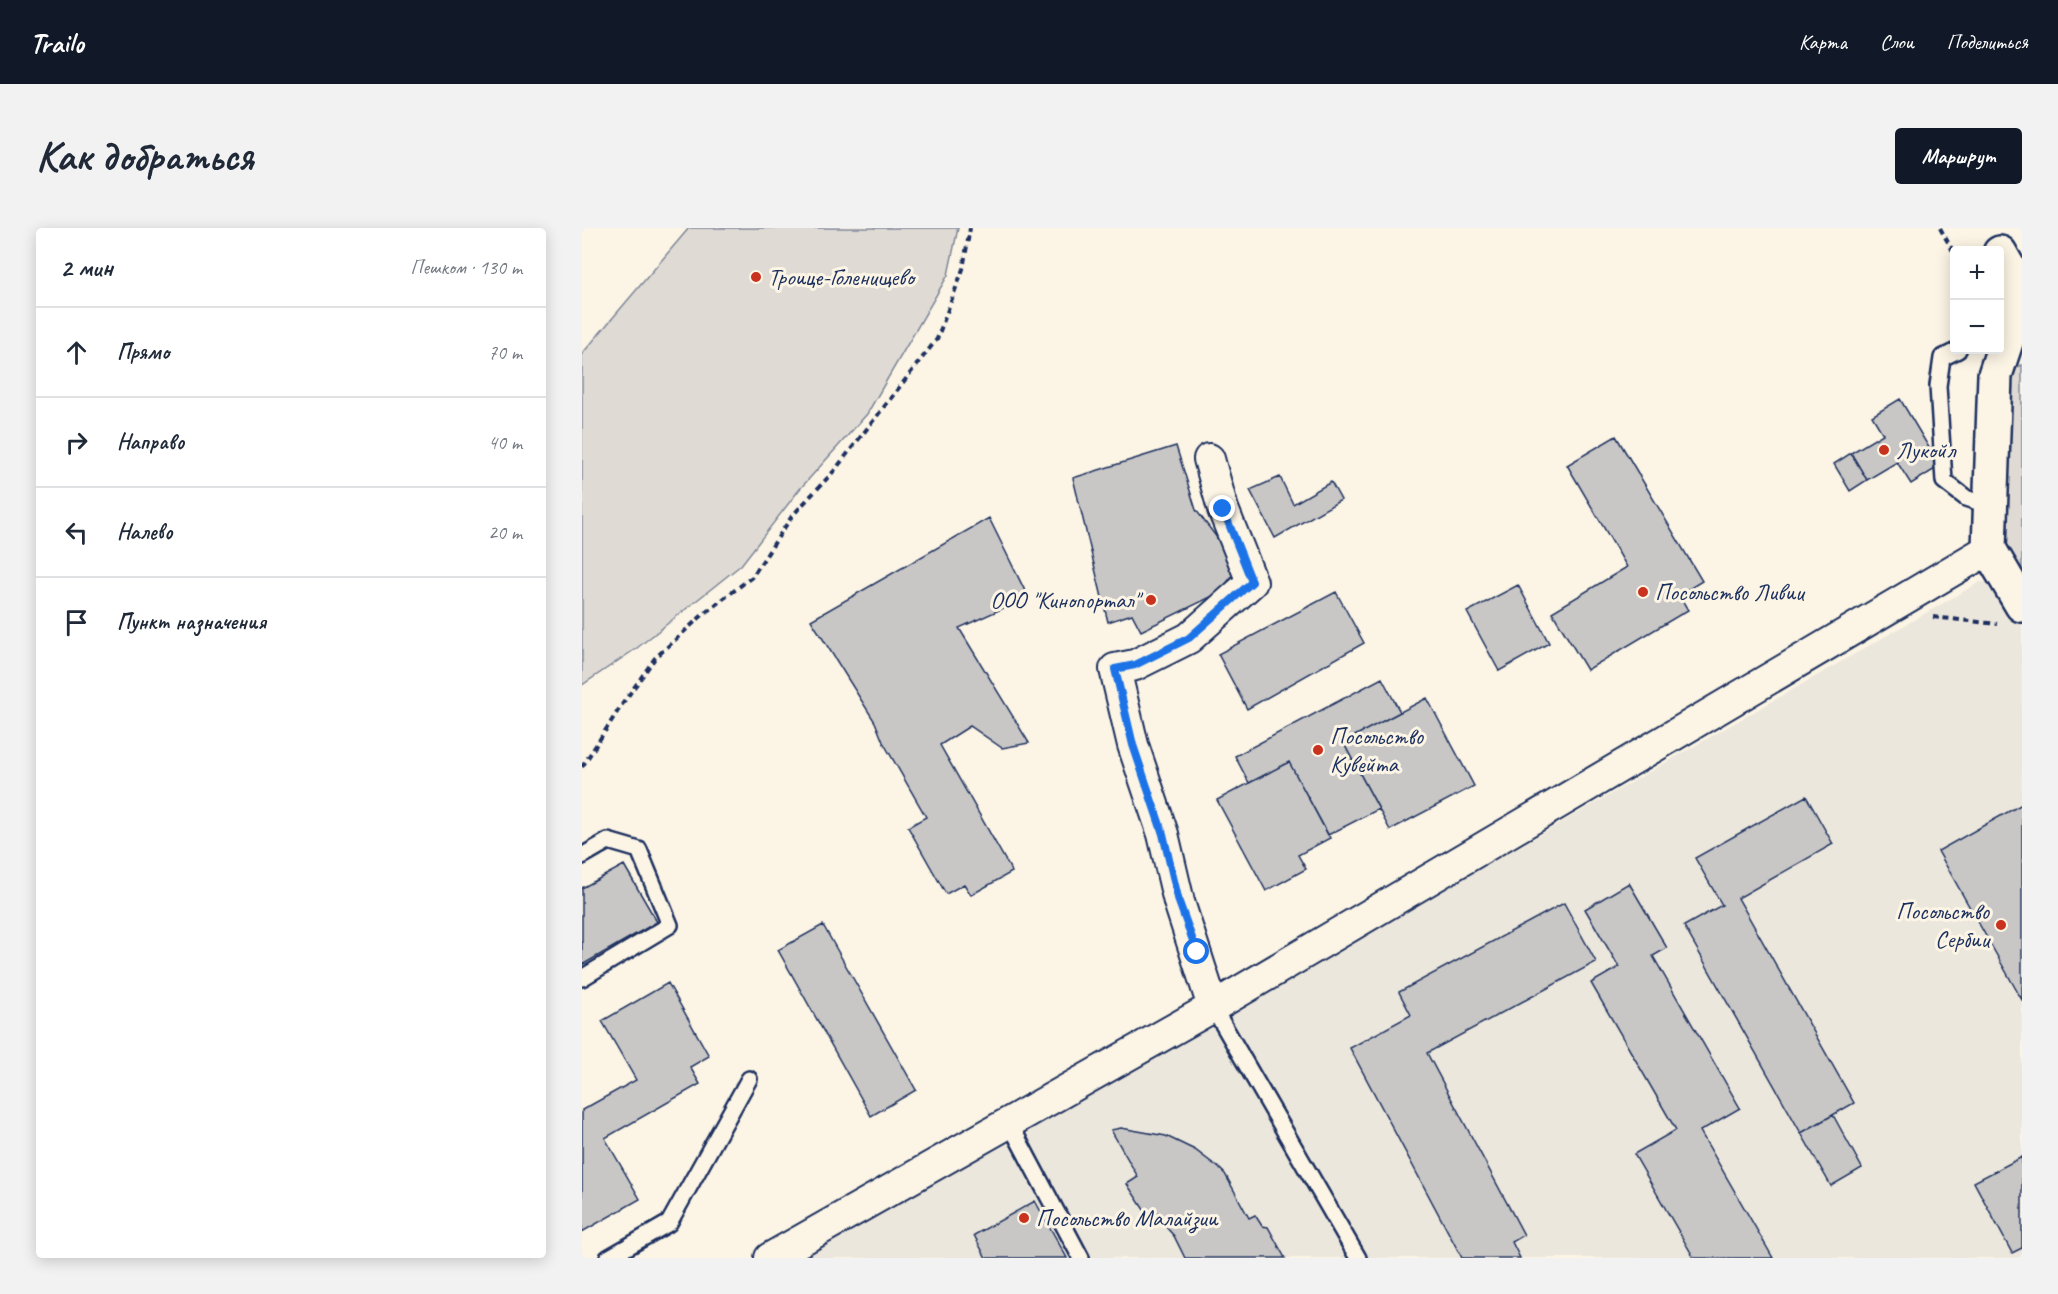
<!DOCTYPE html>
<html lang="ru">
<head>
<meta charset="utf-8">
<style>
  body { margin:0; font-family:Caveat,sans-serif; background:#f2f2f3; color:#1f2937 }
  .controls { position:absolute; right:18px; top:18px; display:grid; overflow:hidden; border-radius:6px; box-shadow:0 3px 15px #0003 }
  .controls button { width:54px; height:54px; display:grid; place-items:center; padding:0; border:0; border-bottom:2px solid #e0e1e3; background:#fff; color:#1f2937; font:30px sans-serif }
  .stop { position:absolute; width:18px; height:18px; margin:-14px; border:4px solid #1a73e8; border-radius:50%; background:#fff }
  .stop.end { background:#1a73e8; border-color:#fff; box-shadow:0 2px 6px #0008 }
  .list { margin:0; padding:0; list-style:none }
  h2 { display:flex; justify-content:space-between; align-items:center; height:78px; margin:0; padding:0 24px; font-size:26px }
  h2 small { font-size:20px; font-weight:400; color:#747a83 }
  .list li { display:grid; grid-template-columns:39px 1fr auto; gap:18px; align-items:center; box-sizing:border-box; height:90px; padding:0 24px; border-top:2px solid #e0e1e3 }
  .list b { display:block; font-size:22px; white-space:nowrap }
  .list em { font-size:20px; font-style:normal; color:#747a83 }
  .icon { flex:none; width:33px; height:33px; fill:none; stroke:currentColor; stroke-width:2; stroke-linecap:round; stroke-linejoin:round }
  .map { position:relative; flex:none; width:1440px; height:1030px; overflow:hidden; border-radius:6px }
  header { display:flex; align-items:center; gap:36px; box-sizing:border-box; height:84px; padding:0 30px; background:#111827; color:#fff }
  header strong { font-size:28px }
  nav { display:flex; gap:33px; margin-inline-start:auto; font-size:21px }
  .intro { display:flex; align-items:center; justify-content:space-between; box-sizing:border-box; height:144px; padding:0 36px }
  h1 { margin:0; font-size:42px }
  .button { padding:15px 27px; border-radius:6px; background:#111827; color:#fff; font-size:21px; font-weight:700 }
  main { display:flex; gap:36px; padding:0 36px }
  aside { flex:1; background:#fff; border-radius:6px; box-shadow:0 3px 15px #0003 }
  .map>svg:first-child { display:block }
</style>
</head>
<body>
<header>
<strong>Trailo</strong>
<nav><a>Карта</a><a>Слои</a><a>Поделиться</a></nav>
</header>
<div class="intro"><h1>Как добраться</h1><a class="button">Маршрут</a></div>
<main>
<aside>
<h2>2 мин<small>Пешком · 130 m</small></h2>
<ul class="list">
<li><svg class="icon" aria-label="ahead" viewBox="0 0 24 24"><path d="M12 20V5M6 11l6-6 6 6"/></svg><div><b>Прямо</b></div><em>70 m</em></li>
<li><svg class="icon" aria-label="right" viewBox="0 0 24 24"><path d="M7 20v-9h11M14 6l5 5-5 5"/></svg><div><b>Направо</b></div><em>40 m</em></li>
<li><svg class="icon" aria-label="left" viewBox="0 0 24 24"><path d="M17 20v-9H6M10 6l-5 5 5 5"/></svg><div><b>Налево</b></div><em>20 m</em></li>
<li><svg class="icon" aria-label="arrive" viewBox="0 0 24 24"><path d="M6 21V4h12l-3 4 3 4H6"/></svg><div><b>Пункт назначения</b></div></li>
</ul>
</aside>
<div class="map">
<svg width="1440" height="1030" viewBox="0 0 1440 1030">
  <rect width="100%" height="100%" fill="#fcf5e5"/>
  <filter id="ink" filterUnits="userSpaceOnUse"><feTurbulence type="fractalNoise" baseFrequency=".0167" numOctaves="2"/><feDisplacementMap in="SourceGraphic" scale="12" xChannelSelector="R" yChannelSelector="G"/><feConvolveMatrix kernelMatrix="1 2 1 2 8 2 1 2 1" color-interpolation-filters="sRGB"/></filter>
  <g filter="url(#ink)">
    <!-- built -->
    <path fill="#ece7dc" d="M1398,354L1418,355L1440,394V1030H221Z"/>
    <!-- green -->
    <path fill="#dfdbd4" stroke="#7d8599" stroke-width="1.5" d="M107,0H376L366,47L285,186L217,262L159,337L55,420L0,457V126Z
      M1440,137V352L1419,317L1426,143Z"/>
    <!-- building -->
    <path fill="#c8c7c6" stroke="#1b2f5e" stroke-width="1.5" d="M1318,171L1358,238L1329,256L1315,234L1285,252L1269,225L1301,206L1290,188Z
      M1034,208L1120,353L1097,367L1106,382L1005,442L970,384L1045,339L985,237Z
      M594,218L614,282L657,339L637,365L559,403L550,386L526,394L491,250Z
      M1269,225L1285,252L1268,263L1252,236Z
      M698,249L711,276L749,254L759,272L693,310L668,262Z
      M407,290L446,369L377,400L447,515L420,520L388,498L358,517L430,644L389,667L382,656L364,666L326,599L344,589L301,514L293,494L229,392Z
      M936,357L967,415L917,443L885,384Z
      M754,364L782,415L665,481L636,426Z
      M800,450L818,484L761,514L797,581L746,607L707,534L667,555L653,528Z
      M845,470L892,558L808,602L761,514Z
      M707,534L748,610L716,627L724,641L684,663L635,572Z
      M1224,568L1251,616L1156,670L1272,875L1219,905L1102,698L1140,677L1113,630Z
      M1440,576V772L1356,623Z
      M42,637L75,694L0,737V660Z
      M1047,655L1085,720L1071,728L1158,880L1118,903L1191,1030H1112L1052,926L1094,902L1009,755L1037,739L1003,681Z
      M982,675L1014,734L845,825L942,1007L930,1014L938,1030H880L768,820L829,787L817,764Z
      M241,697L334,862L289,888L196,722Z
      M86,755L127,828L108,839L118,856L23,910L58,971L0,1004V882L54,852L20,793Z
      M1251,887L1280,940L1249,958L1219,905Z
      M539,900L584,908L613,922L637,940L643,946L667,990L673,987L680,998L686,999L703,1030H603L592,1008L583,998L573,982L566,988L545,956L556,949L529,902Z
      M1440,929V1020L1430,1025L1392,954Z
      M453,973L485,1030H404L392,1007Z"/>
    <g fill="none" stroke-linecap="round" stroke-linejoin="round">
      <!-- service casing -->
      <g stroke="#1b2f5e" stroke-width="20">
        <path id="service" d="M1376,122L1360,130L1356,158L1362,253L1384,270L1407,278
          M0,628L26,613L57,622L88,697L0,750
          M631,779L776,1030
          M428,896L499,1030
          M26,1030L87,995L167,851"/>
      </g>
      <!-- minor casing -->
      <g stroke="#1b2f5e" stroke-width="34">
        <path id="minor" d="M627,231L641,281L670,354L607,410L553,437L533,441L551,517L581,606L597,674L631,779
          M188,1030L631,779L1407,321"/>
      </g>
      <!-- tertiary casing -->
      <g stroke="#1b2f5e" stroke-width="38">
        <path id="tertiary" d="M1436,58L1427,105L1413,147L1407,321L1440,377"/>
      </g>
      <!-- secondary casing -->
      <g stroke="#1b2f5e" stroke-width="38">
        <path id="secondary" d="M1418,25L1440,64"/>
      </g>
      <!-- path -->
      <path stroke="#1b2f5e" stroke-width="4" stroke-dasharray="6 4.5" stroke-linecap="butt" d="M1358,0L1372,25
        M1351,389L1415,396
        M0,539L39,478L73,430L124,384L170,349L210,288L252,243L355,111L381,41L388,0"/>
      <!-- service -->
      <use href="#service" stroke="#fcf5e5" stroke-width="15"/>
      <!-- minor -->
      <use href="#minor" stroke="#fcf5e5" stroke-width="30"/>
      <!-- tertiary -->
      <use href="#tertiary" stroke="#fcf5e5" stroke-width="33"/>
      <!-- secondary -->
      <use href="#secondary" stroke="#fcf5e5" stroke-width="33"/>
    </g>
  </g>
  <g fill="none" stroke-linecap="round" stroke-linejoin="round" filter="url(#ink)">
    <!-- route -->
    <path stroke="#1a73e8" stroke-width="8" d="M615,724L597,674L581,606L551,517L533,441L553,437L607,410L670,354L641,281"/>
  </g>
  <!-- markers -->
  <g fill="#c8321e" stroke="#fcf5e5" stroke-width="2">
    <circle cx="174" cy="49" r="6"/>
    <circle cx="1302" cy="222" r="6"/>
    <circle cx="1061" cy="364" r="6"/>
    <circle cx="569" cy="372" r="6"/>
    <circle cx="736" cy="522" r="6"/>
    <circle cx="1419" cy="697" r="6"/>
    <circle cx="442" cy="990" r="6"/>
  </g>
  <g text-anchor="middle" dominant-baseline="central" stroke-width="6" stroke-linejoin="round" paint-order="stroke">
    <!-- poi labels -->
    <g font-size="24" fill="#1b2f5e" stroke="#fcf5e5" text-anchor="start">
      <text x="186" y="49">Троице-Голенищево</text>
      <text x="1314" y="222">Лукойл</text>
      <text x="1073" y="364">Посольство Ливии</text>
      <text x="557" y="372" text-anchor="end">ООО "Кинопортал"</text>
      <text x="748" y="508">Посольство<tspan x="748" dy="28">Кувейта</tspan></text>
      <text x="1407" y="683" text-anchor="end">Посольство<tspan x="1407" dy="28">Сербии</tspan></text>
      <text x="454" y="990">Посольство Малайзии</text>
    </g>
  </g>
</svg>
<div class="controls">
<button>+</button>
<button>−</button>
</div>
<div class="stop" style="left:615px;top:724px"></div>
<div class="stop end" style="left:641px;top:281px"></div>
</div>
</main>
</body>
</html>
